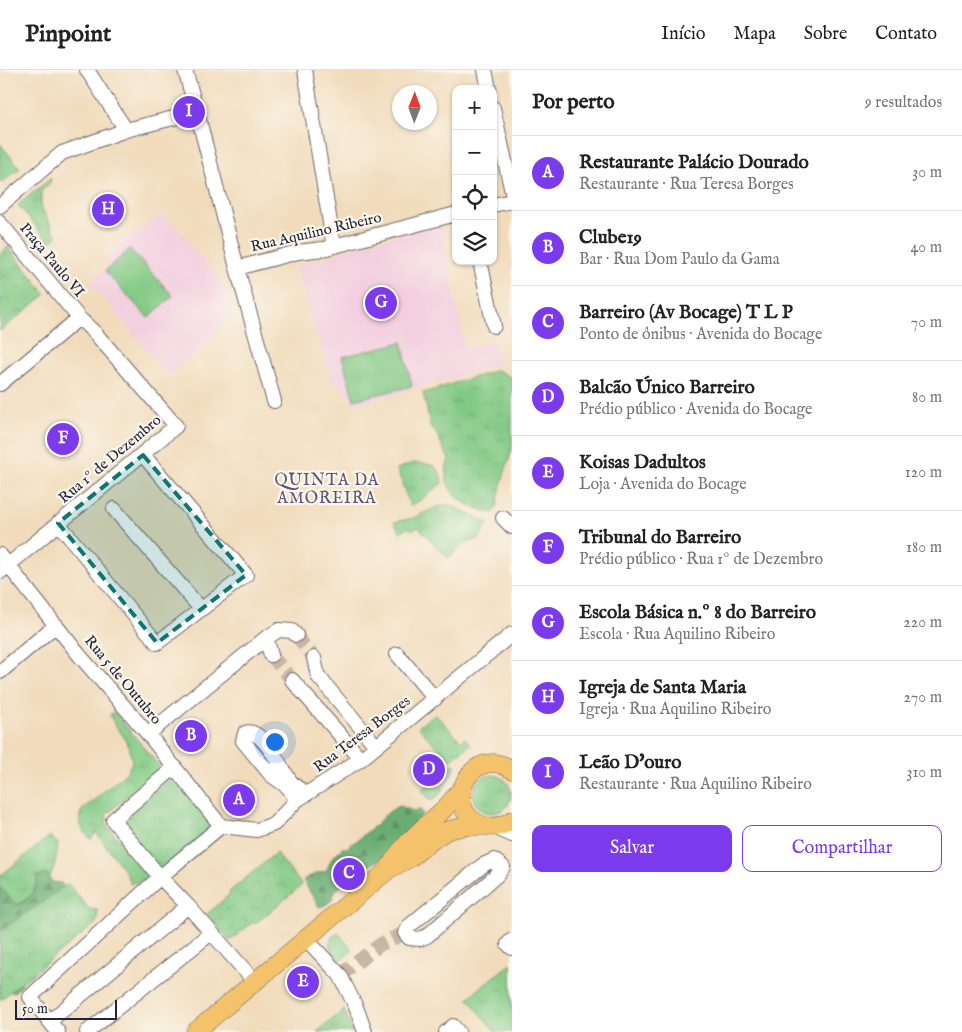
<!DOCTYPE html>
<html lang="pt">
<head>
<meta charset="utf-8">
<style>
  body { margin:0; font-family:"IM FELL English",serif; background:#f2f2f2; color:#222 }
  .controls { position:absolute; right:15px; top:15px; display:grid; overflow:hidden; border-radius:10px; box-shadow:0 1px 4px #0004 }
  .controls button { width:45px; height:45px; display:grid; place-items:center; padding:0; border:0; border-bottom:1px solid #e0e0e0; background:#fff; color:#222; font:25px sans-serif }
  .compass { position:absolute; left:392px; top:15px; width:45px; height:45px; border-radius:50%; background:#fff; box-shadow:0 1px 4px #0004; rotate:1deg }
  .scale { position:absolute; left:15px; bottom:12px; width:102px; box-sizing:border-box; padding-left:5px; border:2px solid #22223b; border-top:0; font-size:14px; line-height:18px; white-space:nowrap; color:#22223b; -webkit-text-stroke:4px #fbf7ec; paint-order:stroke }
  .you { position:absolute; left:274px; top:671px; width:18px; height:18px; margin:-12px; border:4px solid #fff; border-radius:50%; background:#1a73e8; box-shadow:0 0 0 8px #1a73e833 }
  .badge { display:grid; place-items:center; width:32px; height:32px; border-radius:50%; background:#7c3aed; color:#fff; font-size:16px; font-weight:700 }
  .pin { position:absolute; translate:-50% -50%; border:2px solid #fff; box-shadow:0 1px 5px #0006 }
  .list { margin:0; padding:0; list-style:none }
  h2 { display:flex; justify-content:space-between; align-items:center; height:65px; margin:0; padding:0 20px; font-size:21px }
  h2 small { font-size:16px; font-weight:400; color:#767676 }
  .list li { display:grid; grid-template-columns:32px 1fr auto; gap:15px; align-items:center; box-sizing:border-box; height:75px; padding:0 20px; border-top:1px solid #e0e0e0 }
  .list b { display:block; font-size:19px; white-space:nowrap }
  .list p { margin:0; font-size:16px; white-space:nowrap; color:#767676 }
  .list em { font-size:16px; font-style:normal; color:#767676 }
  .actions { display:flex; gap:10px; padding:15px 20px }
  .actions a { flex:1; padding:11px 0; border:1px solid #7c3aed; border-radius:10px; text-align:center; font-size:18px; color:#7c3aed }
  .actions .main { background:#7c3aed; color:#fff }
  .icon { flex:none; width:28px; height:28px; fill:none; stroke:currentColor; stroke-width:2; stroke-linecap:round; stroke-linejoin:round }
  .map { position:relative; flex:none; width:512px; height:962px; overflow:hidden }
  header { display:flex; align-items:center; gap:30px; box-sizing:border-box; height:70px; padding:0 25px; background:#fff; border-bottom:1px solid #e0e0e0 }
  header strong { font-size:24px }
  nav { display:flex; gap:28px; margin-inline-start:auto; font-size:18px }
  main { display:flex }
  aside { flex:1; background:#fff }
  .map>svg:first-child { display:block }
</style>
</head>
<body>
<header>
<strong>Pinpoint</strong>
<nav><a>Início</a><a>Mapa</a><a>Sobre</a><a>Contato</a></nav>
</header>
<main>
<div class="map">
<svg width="512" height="962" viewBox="0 0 512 962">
  <defs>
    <pattern id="grass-tufts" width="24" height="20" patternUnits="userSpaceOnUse" patternTransform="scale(1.25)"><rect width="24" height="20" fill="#82c984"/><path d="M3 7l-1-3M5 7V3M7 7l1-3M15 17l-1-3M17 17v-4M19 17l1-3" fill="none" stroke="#70ac73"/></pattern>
    <pattern id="forest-firs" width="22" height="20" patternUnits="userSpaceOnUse" patternTransform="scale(1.25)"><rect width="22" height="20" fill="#69ad72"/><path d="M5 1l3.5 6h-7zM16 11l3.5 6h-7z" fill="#568c5f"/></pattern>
    <pattern id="park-crowns" width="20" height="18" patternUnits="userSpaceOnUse" patternTransform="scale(1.25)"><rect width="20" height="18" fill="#82c984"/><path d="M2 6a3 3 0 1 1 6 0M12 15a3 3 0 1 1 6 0" fill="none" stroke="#70ac73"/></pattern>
  </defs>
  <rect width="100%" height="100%" fill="#fbf7ec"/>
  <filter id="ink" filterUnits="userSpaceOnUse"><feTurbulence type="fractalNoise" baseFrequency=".02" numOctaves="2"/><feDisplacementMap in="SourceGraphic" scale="10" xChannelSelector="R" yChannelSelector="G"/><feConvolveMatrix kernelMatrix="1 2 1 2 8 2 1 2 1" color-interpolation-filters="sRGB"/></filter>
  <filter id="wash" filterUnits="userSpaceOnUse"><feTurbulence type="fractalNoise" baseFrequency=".0096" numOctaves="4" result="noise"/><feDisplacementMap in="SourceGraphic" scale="20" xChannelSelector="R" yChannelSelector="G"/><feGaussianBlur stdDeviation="1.12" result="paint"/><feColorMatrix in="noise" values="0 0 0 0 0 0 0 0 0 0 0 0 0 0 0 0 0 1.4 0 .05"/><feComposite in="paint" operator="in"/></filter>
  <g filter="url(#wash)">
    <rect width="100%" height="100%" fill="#f1dbbb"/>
    <!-- built -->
    <path fill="#f3cfdf" d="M161,143L167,151L169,149L224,215L222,217L227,224L225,226L230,232L226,236L234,245L213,263L216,267L168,305L90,212L110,195L103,187L134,161L137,163Z
      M440,154L465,279L493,270L498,294L355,336L338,312L333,313L331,309L295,196L339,185L338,181Z"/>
    <!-- grass -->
    <path fill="url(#grass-tufts)" stroke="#527660" d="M51,108L50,113L41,121V137L57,167L50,173L18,135Z
      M497,300L512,308V379L501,415L497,437L493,443C465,437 437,421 449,389L436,363L431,358L423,323Z
      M413,393C430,394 440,393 442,413L419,431L410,436L397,399Z
      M442,435H450L488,453L479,469C471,471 463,473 457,480C453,483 453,486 448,488L418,457L411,460L408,457L400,462L394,452L413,448Z
      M114,642L160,697L106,745L107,756L152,807L130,814L126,803L96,762L91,770C84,761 75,752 82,740L127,702L132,692C131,684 129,676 125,669C120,660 112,653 110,644Z
      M436,645L461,671L465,668L471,674L450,690L418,657L430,647Z
      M454,694L456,696L440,724L431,731L422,720Z
      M473 724a19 19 0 1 1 38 0a19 19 0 1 1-38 0Z
      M50,766L58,774C57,786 54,803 46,813C39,821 14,837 4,845L0,846V806Z
      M511,893L512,962H495L468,928Z
      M344,940L353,962H317Z"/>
    <!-- forest -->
    <path fill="url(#forest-firs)" stroke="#466856" d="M400,736L413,741L420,739L423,744L393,779L382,788L354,805L336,820L331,831L325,835L319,837L304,812V809L318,803L326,801L332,788L342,778H347C351,774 355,772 360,768C366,763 369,759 377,755C382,747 391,739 400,736Z
      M47,804L52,812L61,813L67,819L68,877L57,881L23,906L21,916L14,922L6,921L0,927V818L5,822L16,835C31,830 35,821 38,806Z"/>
    <!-- park -->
    <path fill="url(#park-crowns)" stroke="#527660" d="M8,177L46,224L0,261V184Z
      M174,703L223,763L168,808L118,750Z
      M276,783L302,815L255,854L253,852L230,871L207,844L230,824L229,822Z
      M68,814L89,839L98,840L96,853L0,930V861Z"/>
    <!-- garden -->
    <path fill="#82c984" stroke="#527660" d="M0,74L20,98L1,113L0,112Z
      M130,179L173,226L148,248L105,201Z
      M402,272L412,316L354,330L342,287Z
      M338,863L353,880L340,891L333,883L329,875L332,867Z"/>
  </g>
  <g filter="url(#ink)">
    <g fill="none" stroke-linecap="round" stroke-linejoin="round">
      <!-- minor-tunnel -->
      <path stroke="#c8b6a1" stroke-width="14" stroke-dasharray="14 7" stroke-linecap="butt" d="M296,565L314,588
        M271,585L292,610
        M340,905L381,874L405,863"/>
      <!-- minor casing -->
      <g stroke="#6a6368" stroke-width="16">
        <path id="minor" d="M87,0L126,60
          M185,0L197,42
          M305,0L333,171L331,177
          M485,0L489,19
          M493,38L512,122
          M493,135L512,131
          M0,136L62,83L126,60L197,42L237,198L298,182L323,179L456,144
          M0,153L79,248L95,263L176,356L0,502
          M480,191L494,256
          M237,198L274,331
          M0,314L79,248
          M114,439L201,539
          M503,448L512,457
          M58,453L157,573L246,505L143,385
          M0,485L80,586L148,664L221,756
          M266,568L271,585
          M397,584L435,629
          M314,588L318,606L376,676
          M0,602L56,555
          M292,610L361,689
          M148,664L266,568L279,560L292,561L296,565
          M175,697L113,750L160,807L188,836L255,912
          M297,730L288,717L271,705L243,671L245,663C262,656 282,700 291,712C295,717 302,720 307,724
          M221,756L257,760L274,754L297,730L361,689L512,564
          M494,757L512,765
          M494,790L503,797L497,805L427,866L420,869L409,868L405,863L408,857L483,795Z
          M306,869L340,905L356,937L365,962
          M512,870L508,874L512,878
          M50,951L188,836
          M58,962L30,927L160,807L221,756
          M87,962L211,863
          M446,962L453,956L458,962"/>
      </g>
      <!-- major casing -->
      <g stroke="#6a6368" stroke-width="19">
        <path id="major" d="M512,700C472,672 438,738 482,755C493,759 503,756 512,750
          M390,796C403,773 426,756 444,739C451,732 456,725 462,718
          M195,962L388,800L410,788L438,766L448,760L467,756H486"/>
      </g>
      <!-- minor -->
      <use href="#minor" stroke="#fff" stroke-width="14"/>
      <!-- major -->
      <use href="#major" stroke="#f3c26a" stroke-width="18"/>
    </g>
  </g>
  <!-- marked area -->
  <path fill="#0f766e" fill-opacity="0.2" stroke="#0f766e" stroke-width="4" stroke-dasharray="10 6" stroke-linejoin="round" d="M143,385L246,505L157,573L58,453Z"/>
  <g text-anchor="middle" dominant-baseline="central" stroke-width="4.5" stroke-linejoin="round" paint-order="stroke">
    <!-- street labels -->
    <g font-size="15" fill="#22223b" stroke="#fbf7ec">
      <text transform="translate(316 162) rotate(-13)">Rua Aquilino Ribeiro</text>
      <text transform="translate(52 190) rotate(50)">Praça Paulo VI</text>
      <text transform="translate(110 389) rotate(-40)">Rua 1º de Dezembro</text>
      <text transform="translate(123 610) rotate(50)">Rua 5 de Outubro</text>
      <text transform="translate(362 664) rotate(-37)">Rua Teresa Borges</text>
    </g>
    <!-- neighbourhood labels -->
    <g font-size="16" letter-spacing="1" fill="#5b5371" stroke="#fbf7ec">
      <text x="327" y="411">QUINTA DA<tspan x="327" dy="18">AMOREIRA</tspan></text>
    </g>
  </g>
</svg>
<div class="controls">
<button>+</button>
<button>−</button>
<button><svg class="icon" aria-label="locate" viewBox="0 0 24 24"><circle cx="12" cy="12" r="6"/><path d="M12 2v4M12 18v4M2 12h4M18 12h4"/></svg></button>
<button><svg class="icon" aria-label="layers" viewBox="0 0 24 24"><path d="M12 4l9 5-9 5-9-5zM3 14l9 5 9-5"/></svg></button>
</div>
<svg class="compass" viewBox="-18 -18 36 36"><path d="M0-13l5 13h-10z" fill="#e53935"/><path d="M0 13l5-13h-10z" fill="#767676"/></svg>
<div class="scale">50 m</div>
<div class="you"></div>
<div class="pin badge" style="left:239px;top:730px">A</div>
<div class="pin badge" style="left:191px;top:666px">B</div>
<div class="pin badge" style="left:349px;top:804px">C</div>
<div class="pin badge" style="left:429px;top:700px">D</div>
<div class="pin badge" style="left:303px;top:912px">E</div>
<div class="pin badge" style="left:63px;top:369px">F</div>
<div class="pin badge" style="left:381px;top:233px">G</div>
<div class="pin badge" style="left:108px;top:140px">H</div>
<div class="pin badge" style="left:189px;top:42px">I</div>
</div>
<aside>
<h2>Por perto<small>9 resultados</small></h2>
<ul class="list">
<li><span class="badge">A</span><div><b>Restaurante Palácio Dourado</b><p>Restaurante · Rua Teresa Borges</p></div><em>30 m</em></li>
<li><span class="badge">B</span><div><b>Clube19</b><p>Bar · Rua Dom Paulo da Gama</p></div><em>40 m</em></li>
<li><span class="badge">C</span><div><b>Barreiro (Av Bocage) T L P</b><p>Ponto de ônibus · Avenida do Bocage</p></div><em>70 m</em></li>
<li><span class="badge">D</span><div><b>Balcão Único Barreiro</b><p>Prédio público · Avenida do Bocage</p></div><em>80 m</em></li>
<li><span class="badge">E</span><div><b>Koisas Dadultos</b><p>Loja · Avenida do Bocage</p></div><em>120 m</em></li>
<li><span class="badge">F</span><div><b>Tribunal do Barreiro</b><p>Prédio público · Rua 1º de Dezembro</p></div><em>180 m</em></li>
<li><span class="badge">G</span><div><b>Escola Básica n.º 8 do Barreiro</b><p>Escola · Rua Aquilino Ribeiro</p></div><em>220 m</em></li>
<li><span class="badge">H</span><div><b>Igreja de Santa Maria</b><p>Igreja · Rua Aquilino Ribeiro</p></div><em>270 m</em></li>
<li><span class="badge">I</span><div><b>Leão D'ouro</b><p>Restaurante · Rua Aquilino Ribeiro</p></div><em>310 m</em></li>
</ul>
<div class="actions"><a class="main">Salvar</a><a>Compartilhar</a></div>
</aside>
</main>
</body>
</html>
